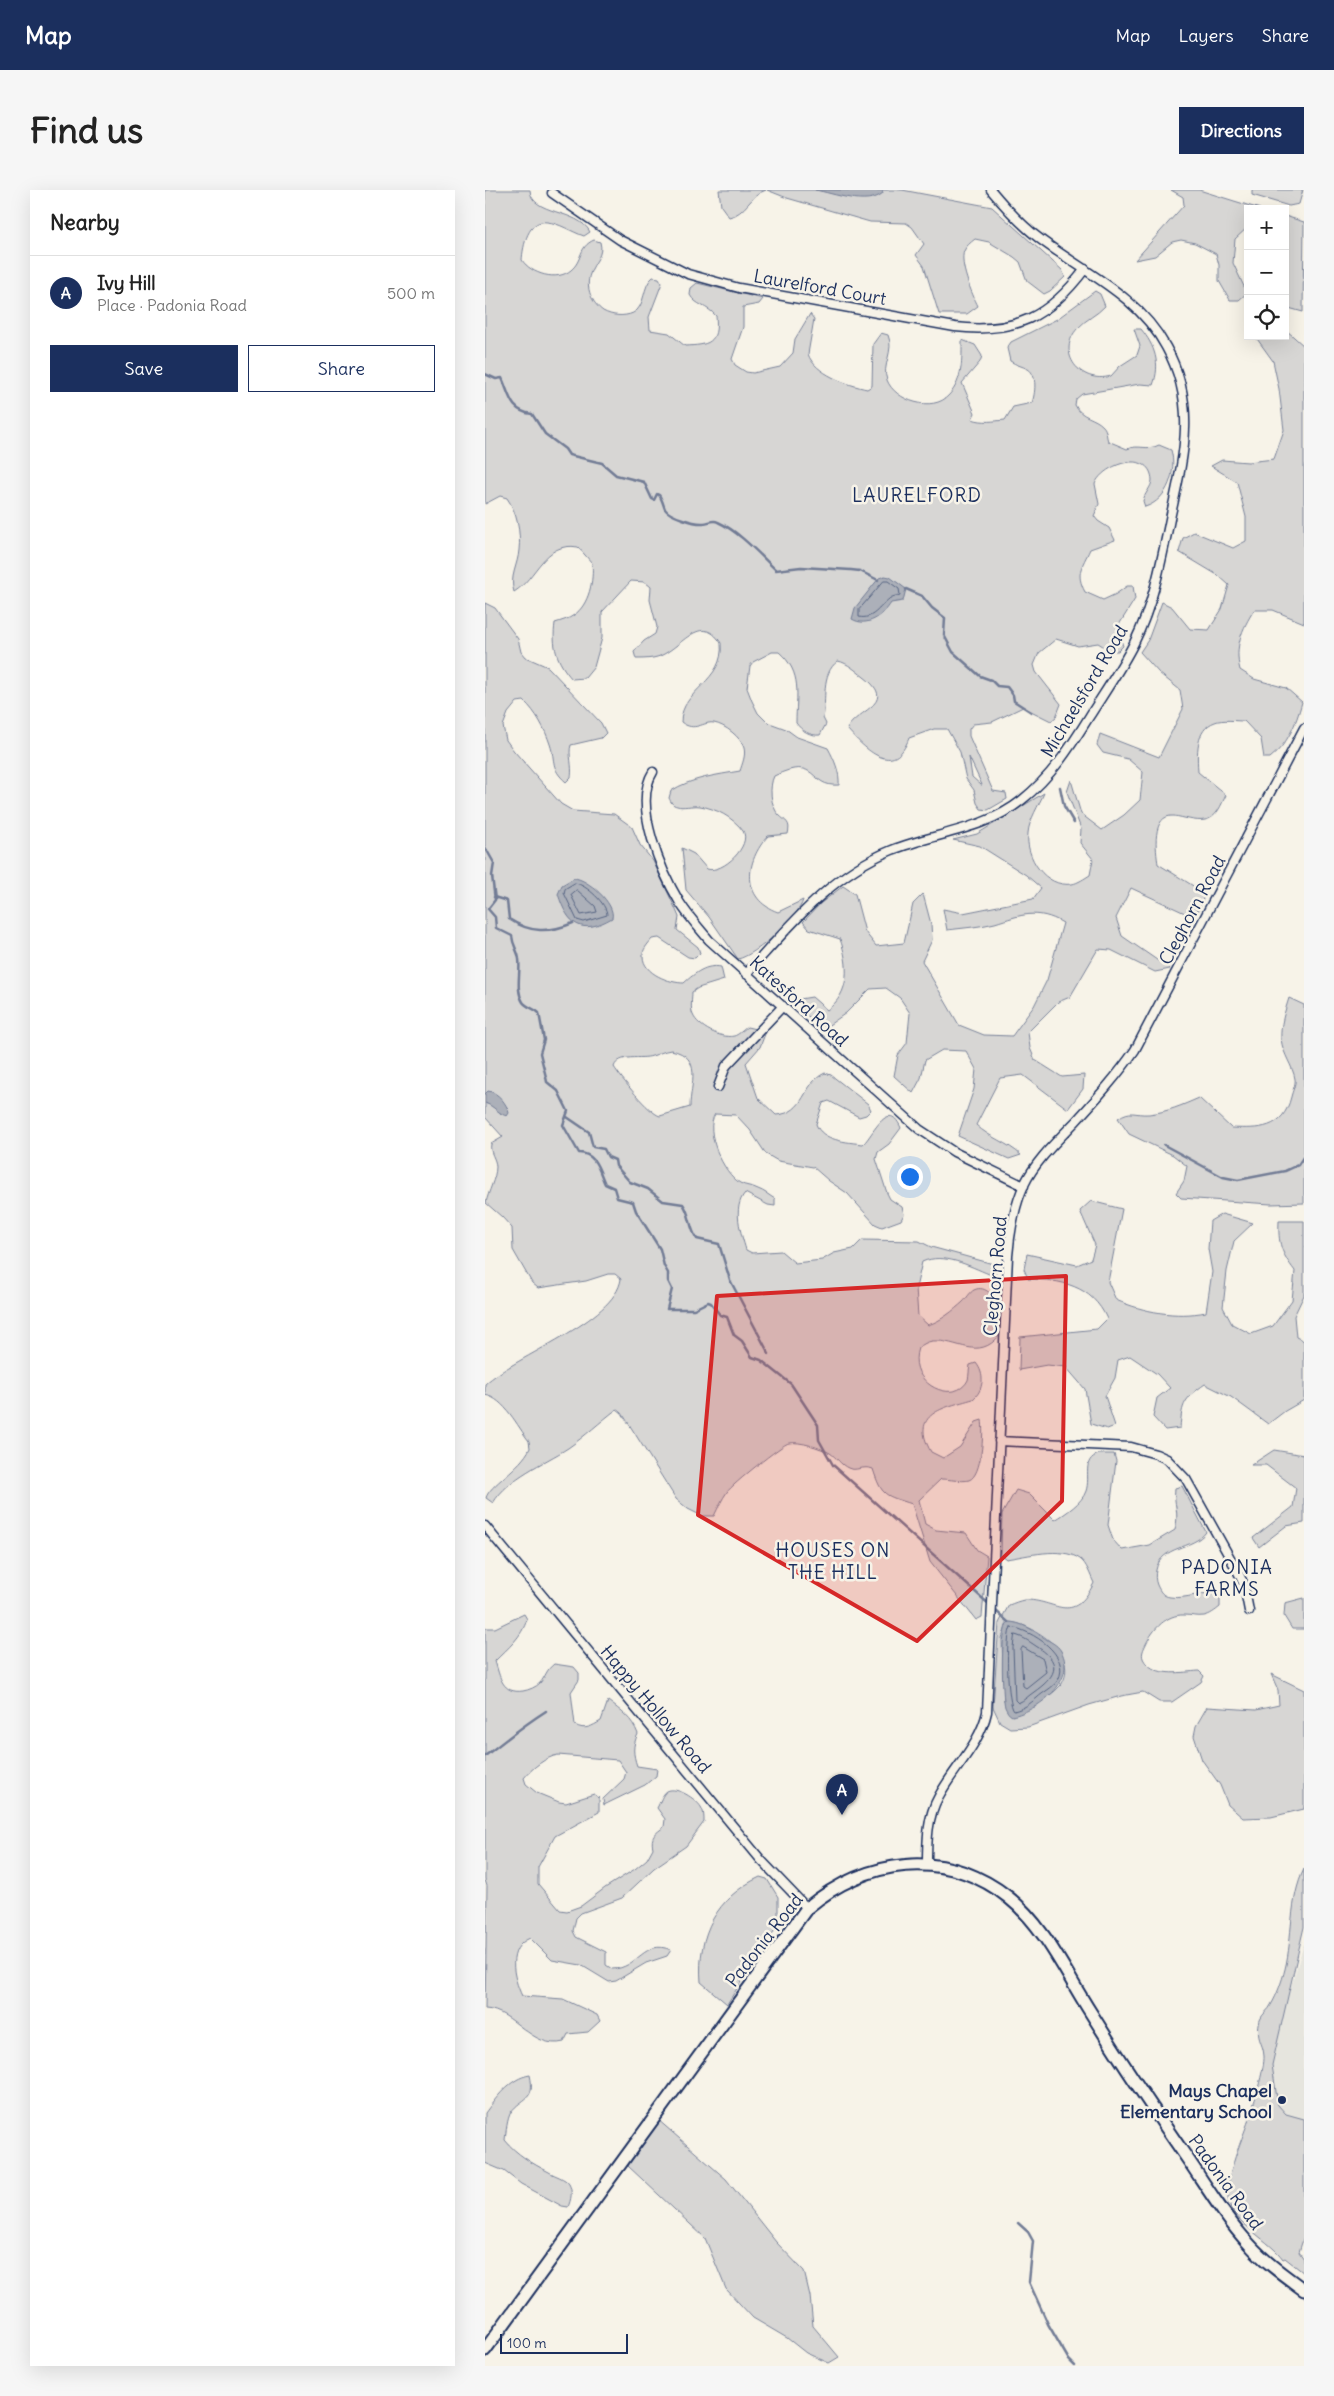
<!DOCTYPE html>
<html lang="en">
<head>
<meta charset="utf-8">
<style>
  body { margin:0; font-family:Delius,sans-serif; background:#f6f6f6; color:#222 }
  .controls { position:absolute; right:15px; top:15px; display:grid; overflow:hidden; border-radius:0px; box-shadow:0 5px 20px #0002 }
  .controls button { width:45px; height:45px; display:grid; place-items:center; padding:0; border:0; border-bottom:1px solid #e0e0e0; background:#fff; color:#222; font:25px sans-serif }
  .scale { position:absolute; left:15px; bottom:12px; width:128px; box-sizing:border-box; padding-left:5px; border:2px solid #1b2f5e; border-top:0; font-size:14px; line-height:18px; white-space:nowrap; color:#1b2f5e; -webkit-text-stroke:4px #f7f3e8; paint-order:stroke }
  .you { position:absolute; left:424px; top:986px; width:18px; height:18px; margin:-12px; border:4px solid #fff; border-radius:50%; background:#1a73e8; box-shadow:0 0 0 8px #1a73e833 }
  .badge { display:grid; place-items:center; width:32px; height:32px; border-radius:50%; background:#1b2f5e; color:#fff; font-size:16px; font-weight:700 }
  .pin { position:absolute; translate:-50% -41px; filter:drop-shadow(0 1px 2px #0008) }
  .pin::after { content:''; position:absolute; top:26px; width:18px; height:15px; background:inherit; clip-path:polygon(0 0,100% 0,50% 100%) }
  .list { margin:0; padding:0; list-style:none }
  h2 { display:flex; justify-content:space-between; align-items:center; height:65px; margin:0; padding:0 20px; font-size:21px }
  h2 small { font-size:16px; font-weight:400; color:#767676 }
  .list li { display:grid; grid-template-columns:32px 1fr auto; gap:15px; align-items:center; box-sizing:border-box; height:75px; padding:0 20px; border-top:1px solid #e0e0e0 }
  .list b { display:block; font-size:19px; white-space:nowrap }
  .list p { margin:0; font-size:16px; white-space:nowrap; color:#767676 }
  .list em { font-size:16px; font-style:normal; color:#767676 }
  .actions { display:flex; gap:10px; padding:15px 20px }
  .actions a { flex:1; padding:11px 0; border:1px solid #1b2f5e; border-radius:0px; text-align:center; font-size:18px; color:#1b2f5e }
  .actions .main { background:#1b2f5e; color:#fff }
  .icon { flex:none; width:28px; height:28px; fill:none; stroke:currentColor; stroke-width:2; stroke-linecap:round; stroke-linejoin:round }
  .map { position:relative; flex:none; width:819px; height:2176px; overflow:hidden; border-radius:0px }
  header { display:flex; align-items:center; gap:30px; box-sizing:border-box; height:70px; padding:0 25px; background:#1b2f5e; color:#fff }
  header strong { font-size:24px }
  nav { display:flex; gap:28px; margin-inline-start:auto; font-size:18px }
  .intro { display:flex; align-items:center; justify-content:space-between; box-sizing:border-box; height:120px; padding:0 30px }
  h1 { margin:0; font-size:35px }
  .button { padding:12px 22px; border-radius:0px; background:#1b2f5e; color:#fff; font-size:18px; font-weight:700 }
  main { display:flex; gap:30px; padding:0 30px }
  aside { flex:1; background:#fff; border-radius:0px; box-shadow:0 5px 20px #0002 }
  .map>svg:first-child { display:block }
</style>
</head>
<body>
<header>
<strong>Map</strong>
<nav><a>Map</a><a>Layers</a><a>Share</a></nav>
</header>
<div class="intro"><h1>Find us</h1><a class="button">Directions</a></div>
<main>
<aside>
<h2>Nearby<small></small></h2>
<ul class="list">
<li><span class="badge">A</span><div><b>Ivy Hill</b><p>Place · Padonia Road</p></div><em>500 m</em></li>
</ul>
<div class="actions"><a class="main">Save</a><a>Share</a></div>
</aside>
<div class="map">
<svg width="819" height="2176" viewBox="0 0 819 2176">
  <rect width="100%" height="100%" fill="#f7f3e8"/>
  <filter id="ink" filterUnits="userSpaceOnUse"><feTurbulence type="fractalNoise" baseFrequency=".02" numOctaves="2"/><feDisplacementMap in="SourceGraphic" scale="10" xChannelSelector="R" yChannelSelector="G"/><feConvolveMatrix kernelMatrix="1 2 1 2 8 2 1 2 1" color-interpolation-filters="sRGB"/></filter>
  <g filter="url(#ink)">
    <!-- built -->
    <path fill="#e6e5de" d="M819,1754V2001L746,2014L799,1819Z"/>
    <!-- green -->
    <path fill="#d7d6d4" stroke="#798299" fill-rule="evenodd" d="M0,0H45C46,25 93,19 105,42L99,46C87,42 74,33 62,32C43,29 38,56 37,70C46,84 72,92 86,80C98,70 93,57 109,50L115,52C119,66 109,71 105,84C100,98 107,113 118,121C127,126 139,127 148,123C161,117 157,95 168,87L174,88L177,93L164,127L165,140L184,143L200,156C223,155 234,154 231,126C223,116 210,115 205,105L206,98L212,93L278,109L274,114L258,117V137L247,169L250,175L261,182L268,183L295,177L308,163L310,149L325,124L329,129L323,164C330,184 363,195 382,199L387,196L388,154L396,143L403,145C410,161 396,176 402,190C410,211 448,223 464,205C478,190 477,169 477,150L490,155L497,166L495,172L477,193L490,223L487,229C498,233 509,231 520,230L528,217L547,213C550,204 553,185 543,179C537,176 531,175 525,171L522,158L526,152L572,129L610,101L615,104L620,116C612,125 601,129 593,138C570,162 595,195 626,186L635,176L652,165L655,156L649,139H656C670,156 676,174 668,195L655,194L597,204L591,209L590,215C596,228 610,227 618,236C622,240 621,246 623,251L642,259C653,254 663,261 674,255L686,260C692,281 683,310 660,317L658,311C659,304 667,297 667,290C665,259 619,273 610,294L614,314L609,326L613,331L624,338L630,350L605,359C597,377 590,383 600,402L618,410L631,404L642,396H648L650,409L632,438L638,456L633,461H626L613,453L593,456L571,449L554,463L549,475L551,482L576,514L571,527L566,531L538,517L507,532L488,534L484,539V546L508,601L521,603L522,609L503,620L496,619L492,613L489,600L481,589L475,562L462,539H449L424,548C409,589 380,559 362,539C372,519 414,514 379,487C371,481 363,473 353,471C335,484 342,510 338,528L341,534L335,545C325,546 317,541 311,533C311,505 318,483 294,462H287L268,472L265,476L262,498L267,511L273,523L282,532L301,539L312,547L343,558C349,569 355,582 354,595C323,598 334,564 289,586C284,596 285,616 294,625C301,632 306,632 303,644L283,646C260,671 256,709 293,722L318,710C314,727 271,765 253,769L224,727L201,700L197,658L209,664L222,679C238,684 267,655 258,641C249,628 230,618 215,616C207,615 198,618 192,616C187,615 186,612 184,608L186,601C206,588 232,585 255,581C257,574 261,566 259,558C256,547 240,535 229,533C218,531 210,543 196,532C196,499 240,492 236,453C216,422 197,457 175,466C167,469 159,469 151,469L149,462L159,451L170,444L172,437L165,410L166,397L160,392L146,391L117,422V448L109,477L100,488L87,489C71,471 67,456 70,433C76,431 84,429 89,425C104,415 109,390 107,373L93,357C59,351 52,388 29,402C24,387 33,375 34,360C36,343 32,322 22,308L15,306L0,314ZM484,567L497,595H496L487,587Z
      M234,0H281C265,5 261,24 244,27L236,16Z
      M282,0H417L507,17L577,80L580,87L565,101L559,104L542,91L535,72L529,67L504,52L490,49C485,53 481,56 479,61C474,74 487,104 493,116L482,124H454L439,76L431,65L439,54L427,37L421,33L385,32L302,8Z
      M686,0H714L775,19H763V37L750,49L748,73L762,103L754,110H745L734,91V75L731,64L710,53L696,50L687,52L670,66L650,70L699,15L698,7Z
      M767,0H818L814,14L804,16L767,5Z
      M800,26L819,32L818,122L800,117Z
      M800,139L819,156V433L788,420H769C757,439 749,457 755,480L769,489L801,498L817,512C811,534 803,554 785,568H779L776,549L759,531C751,531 737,529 730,532C710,539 712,565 713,582L741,605C736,615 732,628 720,630C710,632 698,627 689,626C666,624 671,661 673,674L710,697L719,706L714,720L702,724L646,698L631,728L637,746L685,779L670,782L626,760L613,759L585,807L573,812L543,842L545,858L550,870L577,887L599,885L598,899L583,919L538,885L515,888L491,935C505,948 523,953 536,965L524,969L473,946L489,899L491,879L481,861L457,860L440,870L436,888L428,903L409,886L413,865L422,853L425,823L415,808L401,798L385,799L361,823L341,837L321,825L315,809L327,807L342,820C366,803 364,774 355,749L324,739L318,732L336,713L358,696L370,704L380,742L391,756L419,753L428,714L438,704L446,734L447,750L437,771L474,835L499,845L527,846L549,816L562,790L578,733C552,718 536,725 510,733C494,737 478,738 462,740L458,719L478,723L548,709L556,698L541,685L495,656L468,650L492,644L559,603C554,615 544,630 543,643C540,667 560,698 587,694C593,693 600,688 605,685L608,669L595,653L596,639L582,602L586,590L596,624L617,640L639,625L655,610L658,582L643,569L618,563L612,555L615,544L674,567L698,519L695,500L674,483L655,462L663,450L677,412L687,417L705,439L724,440L737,419L744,395L734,386L694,362L698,348L709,342L748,358L761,351V327L752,292L726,276L737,270L763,272L789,269L799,240L794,199L788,171L770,146H800Z
      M0,413L10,418L33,449L36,462L40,467L63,477L116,533L121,543L116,548L86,555C83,564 88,576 86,587L81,592C65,578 71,572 65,554C60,539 51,522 39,511L32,512L23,523L18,536L21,550L29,561L76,614L88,621L129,624L147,637L155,655L168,671L191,720L194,727L192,740L213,757L215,763L210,768L203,767L174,748L167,749C163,754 157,760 158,766C158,784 185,793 199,793C210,783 221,774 236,777L239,790L213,798L207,802C207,809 205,819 208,825C213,837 236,849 249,846C253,845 258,840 262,837L275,840L280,844L275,857L261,873L273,908L291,925C322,923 316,894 340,883L346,885L383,914L386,920L381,925L374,927L344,911L338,913L331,934C337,951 362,952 378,954C387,947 403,907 416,938L404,954L393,962L391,969L402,1003L405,1009L417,1017L419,1024L416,1030L397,1037L390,1034L362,1003L344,991L328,977L293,971L281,964L265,940L251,925L230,924C219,941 238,983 255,993C260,996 268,996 273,999C279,1001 285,1006 290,1009V1016L283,1015L260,1003C247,1018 256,1043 261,1060L267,1063L296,1061L310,1073L337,1070L349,1063L368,1059L377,1050L434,1051L446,1057L512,1075L511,1082L504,1084C484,1076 459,1062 437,1072L431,1098L433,1126L443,1135C456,1131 469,1120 478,1112C482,1108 485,1102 489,1100C501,1094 510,1108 515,1117C520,1126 522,1136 515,1145C493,1172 473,1149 447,1151C442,1152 438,1154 433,1158C421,1194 470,1216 483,1190C484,1186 484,1180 485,1175L491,1173C500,1184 499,1200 488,1209C458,1218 424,1223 446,1262L458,1268L475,1257L491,1232L497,1230C499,1242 497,1286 484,1290C476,1292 464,1289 456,1289L434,1310L440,1334L451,1340L481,1343L492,1360L502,1366L497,1427L491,1430L445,1372L427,1314C400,1305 397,1307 388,1279C378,1275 371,1282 363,1278C356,1275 351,1267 345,1263C336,1258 315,1251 304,1253C297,1254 247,1295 242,1302C237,1309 233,1318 229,1326H217L203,1319L191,1309L137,1223L132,1219C116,1231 99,1247 83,1258C58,1274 24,1287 8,1313L1,1308C4,1295 36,1278 45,1258L44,1251C32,1236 20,1209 0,1205V1194C30,1166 130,1131 136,1089L130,1084H123L101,1091L53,1098L47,1093L28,1060L27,1038L17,1027L1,1013C3,1002 11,988 11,977C11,968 4,963 6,954L18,947L0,927V913L11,918L17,925L0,904ZM186,860C219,867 205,894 205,917L175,926C164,923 136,888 129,877C134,863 156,870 167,866C174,864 178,861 186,860Z
      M804,808L819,815V1013L786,1014L696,1008L691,1003L699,991L702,976L688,965L644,944L633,928C646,919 649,925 664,924C682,922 698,915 714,908L746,938C774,939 798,940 806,907C807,902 811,894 810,889C808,876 798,865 796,849C795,835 800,821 804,808Z
      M606,1011L637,1019L623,1092L631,1110C659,1122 691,1128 721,1122L727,1082L723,1059L725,1031L737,1024L768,1033L749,1051L742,1081L738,1117L747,1134L766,1144L788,1136L807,1110L810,1081C796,1063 793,1053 794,1031H819V1105L809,1126L811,1147L819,1151V1210L800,1221L783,1234L746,1207L720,1194C699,1209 697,1213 695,1238L680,1240L668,1227L672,1208L685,1198L672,1184L645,1166L633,1170L630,1188L620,1206L630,1236L622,1239L606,1234L600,1199L581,1177L562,1175L534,1180L535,1147L612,1139L622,1129C607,1095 576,1090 543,1089L539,1079L542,1064L592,1075L606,1069L610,1055L595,1021Z
      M789,1260L819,1265V1333L801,1336L774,1357L768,1348L808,1317L811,1298L781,1275H766Z
      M614,1264H629L631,1271L623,1335L628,1350L637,1360L665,1355L690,1340C695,1322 688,1314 690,1298L697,1296L721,1342C708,1360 676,1355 671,1380C670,1385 670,1390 672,1395C675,1401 677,1406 685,1407C702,1410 718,1400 735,1404V1417C730,1421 725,1425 719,1426C712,1427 706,1425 699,1425C682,1424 668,1439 661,1454C657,1462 655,1467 662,1474C675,1487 697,1482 714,1481L719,1486L716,1492L687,1512H674L658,1502L636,1506L604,1515L543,1537L525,1538L515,1532L508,1517L514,1433L524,1415C529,1413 534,1411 539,1410C571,1409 587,1437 609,1393C605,1385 602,1374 595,1369C576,1356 542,1366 521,1369L516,1365L517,1324L531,1300L544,1304L570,1330C581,1323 597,1313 601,1301C606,1286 596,1270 614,1264ZM523,1432C548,1433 596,1465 576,1495C569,1504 557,1509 550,1517L519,1511L517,1448Z
      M819,1408V1439H807L799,1426L800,1413Z
      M39,1424L42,1429C37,1447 23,1458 10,1471C15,1487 17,1504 38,1501C44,1500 51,1497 55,1493C61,1486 61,1480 69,1474L89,1477L94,1483V1490L86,1502L90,1535C100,1541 107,1536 116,1531L123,1511C137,1522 147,1528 153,1544C147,1556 148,1564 152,1576L172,1579L171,1586L160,1595L119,1615L118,1609L139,1589L141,1582L133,1570L73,1565C61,1567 47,1578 39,1588L41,1594L52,1603L74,1612L81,1613L109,1604L114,1608V1622L70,1646L53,1677V1694L75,1720L82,1721L96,1716L120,1698L150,1679L162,1669L168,1658C165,1646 171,1643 179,1637L180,1629L172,1618C175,1613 177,1604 182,1601C192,1596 211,1609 216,1617C219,1621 219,1627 219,1632L201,1656L169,1678L137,1708L96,1723L91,1728L88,1741L91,1747L121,1762V1775L127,1779C153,1779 159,1748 186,1760L182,1766L161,1773L131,1791L124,1792L96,1775L67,1770L45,1748C21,1758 28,1787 37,1806L78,1809L112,1825L115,1831L103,1842L83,1844L79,1852C47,1860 29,1820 0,1819L2,1696L0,1690V1438H10Z
      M786,1484L819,1500V1619L786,1627L758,1628L743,1615L735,1595L717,1570L709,1546L711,1536L722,1517L771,1520L794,1515L793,1500Z
      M819,1679V1737L787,1875L793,1915L801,1924L819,1929V2046L814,2062L819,2069V2083L800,2068L798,2069C785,2051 754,2036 745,2016C736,1995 757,1950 764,1929C768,1917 780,1877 779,1866C778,1851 770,1850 775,1830C777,1824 784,1820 786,1815C792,1805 797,1791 800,1779C808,1747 804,1710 819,1679Z
      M275,1687L282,1689L293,1707V1735L242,1814L216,1792C212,1744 232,1707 275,1687Z
      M45,1885C51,1911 37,1907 26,1922C22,1929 21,1942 20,1950C31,1964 48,1974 64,1982C70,1986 80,1988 84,1994C88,2001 86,2010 83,2017L77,2016L36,1994L19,1981L0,1973V1923C11,1908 25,1888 45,1885Z
      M172,1929L241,1989L291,2052L319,2081L325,2106L328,2136L354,2167L344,2173L321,2163L302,2148L268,2128L241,2099L220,2048L143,1976Z"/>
    <!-- water -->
    <path fill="#acb0b9" stroke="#727c95" d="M330,0H397L398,3C382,17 348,3 330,0Z
      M400,386L405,387L421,399L418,411L406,413C398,426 382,438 367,429L370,418L394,388Z
      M89,688C103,689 131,714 127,728C96,746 83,735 73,704L77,695Z
      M3,901C13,902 22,914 24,923L22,926C15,925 9,916 0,913V904Z
      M523,1432C536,1432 548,1440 558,1447C565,1452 572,1454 576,1461C593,1491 552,1521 527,1526C523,1524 522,1521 520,1517C517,1505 515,1440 523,1432Z"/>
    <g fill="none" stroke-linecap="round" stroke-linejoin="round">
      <!-- shore -->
      <path stroke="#556382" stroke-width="1" d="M399,391H403L414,399L415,405C412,406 407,406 404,409C394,417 388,430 374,427V420Z
        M90,693C102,695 122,714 122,725L99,732L92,730L79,703L80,699Z
        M92,700L110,716L112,722L96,725L86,705Z
        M526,1437C546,1440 587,1465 573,1490C568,1498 558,1502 552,1508C544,1514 540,1518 529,1521C522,1514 520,1446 526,1437Z
        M530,1445C539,1447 546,1453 554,1458C579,1474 569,1488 549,1502C543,1506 540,1510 533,1513L530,1510L528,1458Z
        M538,1457L558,1469L561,1482L541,1498L538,1496L536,1460Z"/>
      <!-- stream -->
      <path stroke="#727c95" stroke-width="2.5" d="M0,184L11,189L17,188C25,206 25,221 47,224L60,244L80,259L84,265L117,273L131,285L159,292L167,309L169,310L172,304L174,305C177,309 178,314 180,319C184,326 210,334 219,333C224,333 228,329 233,332C255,342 275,365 291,380L316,377L366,380L375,381L393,390
        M421,399L437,406L447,418L460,428L459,445L468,462L495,486L506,490L512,496L522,497L528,505L529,511L546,522
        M575,597L579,616L589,633
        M0,657L9,673L7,686L10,710L3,719L10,727L11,738L27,746C28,757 33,760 34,769C36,783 30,799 38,812C41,817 49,818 54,823L59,850L55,863L61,887L62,892L73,901L83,921L78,935L94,963C111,963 114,981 120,994L129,998L132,1008L148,1012L151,1021L175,1059L179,1076L183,1083V1091L187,1099L182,1119H209L223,1112L226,1113L235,1125L242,1127L249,1145L257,1151L267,1167L276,1170L306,1194L333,1235L334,1250L348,1275L506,1416
        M9,707L22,711L24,729C45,743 64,743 88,733
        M82,927L104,942L108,957L119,959L123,967L130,970L131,976L145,992L163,999L178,1011L198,1014C206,1025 204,1038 212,1049L234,1054L245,1090L284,1164
        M679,955L738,987L753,990L800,981L813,975L819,966
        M510,1420L523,1432
        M0,1566C20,1550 39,1535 61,1521
        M533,2033L543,2042L548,2051L544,2092L563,2134L584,2170L590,2176"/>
      <!-- street casing -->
      <g stroke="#1b2f5e" stroke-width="11">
        <path id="street" d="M67,3L135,50L203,84L254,98L470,137C530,144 564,127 600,79
          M168,582C147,615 177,683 195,713C204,727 214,738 224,750L434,939L469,962L539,996
          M261,784C305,736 345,685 407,660C450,643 500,640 537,610C566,587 585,558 604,527C619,503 636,479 649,453C669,413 677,368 686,324C699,265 712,213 681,157C653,105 600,83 555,49C536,35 521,18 506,0
          M233,897L241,876L298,816
          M514,1251L646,1257L671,1264L682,1269L701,1289L754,1384L759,1395L764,1421
          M0,1336L276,1670L322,1718
          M442,1675C442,1651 442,1627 454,1606C469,1578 495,1554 502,1522L523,1066C525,1042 529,1017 539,995C551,970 573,950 592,930C613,907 633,885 650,860L819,538"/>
      </g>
      <!-- secondary casing -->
      <g stroke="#1b2f5e" stroke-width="15">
        <path id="secondary" d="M0,2160L322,1718C381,1669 459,1657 523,1707C560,1736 581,1784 606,1823C637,1873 670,1922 704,1971C723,1999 741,2029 764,2054C780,2072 800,2086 819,2100"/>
      </g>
      <!-- street -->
      <use href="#street" stroke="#f7f3e8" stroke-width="8"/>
      <!-- secondary -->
      <use href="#secondary" stroke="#f7f3e8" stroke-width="11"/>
    </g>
  </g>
  <!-- marked area -->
  <path fill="#d62828" fill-opacity="0.2" stroke="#d62828" stroke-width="4" stroke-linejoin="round" d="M581,1086L577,1311L432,1451L213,1325L232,1106Z"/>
  <!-- markers -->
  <circle fill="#1b2f5e" stroke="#f7f3e8" stroke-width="2" cx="797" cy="1910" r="5"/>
  <g text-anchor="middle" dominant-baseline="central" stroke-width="5" stroke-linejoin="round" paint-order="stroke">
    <!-- street labels -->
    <g font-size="18" fill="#1b2f5e" stroke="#f7f3e8">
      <text transform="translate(335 97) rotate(10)">Laurelford Court</text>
      <text transform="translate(599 501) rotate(-59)">Michaelsford Road</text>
      <text transform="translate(707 720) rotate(-62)">Cleghorn Road</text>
      <text transform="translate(314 811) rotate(42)">Katesford Road</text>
      <text transform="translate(510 1086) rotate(-85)">Cleghorn Road</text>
      <text transform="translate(171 1519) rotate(50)">Happy Hollow Road</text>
      <text transform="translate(279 1750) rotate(-52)">Padonia Road</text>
      <text transform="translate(741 1992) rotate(54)">Padonia Road</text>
    </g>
    <!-- poi labels -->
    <g font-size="18" font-weight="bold" fill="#1b2f5e" stroke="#f7f3e8" text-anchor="end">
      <text x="787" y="1900">Mays Chapel<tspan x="787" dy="21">Elementary School</tspan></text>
    </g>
    <!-- neighbourhood labels -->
    <g font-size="19" letter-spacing="1" fill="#1b2f5e" stroke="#f7f3e8">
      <text x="432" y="305">LAURELFORD</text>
      <text x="348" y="1360">HOUSES ON<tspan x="348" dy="22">THE HILL</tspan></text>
      <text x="742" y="1377">PADONIA<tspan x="742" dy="22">FARMS</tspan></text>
    </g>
  </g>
</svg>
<div class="controls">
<button>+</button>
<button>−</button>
<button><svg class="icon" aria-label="locate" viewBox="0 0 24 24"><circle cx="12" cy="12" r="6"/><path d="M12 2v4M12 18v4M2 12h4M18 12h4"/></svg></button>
</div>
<div class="scale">100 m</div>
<div class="you"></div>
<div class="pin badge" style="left:357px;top:1625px">A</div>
</div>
</main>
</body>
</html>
